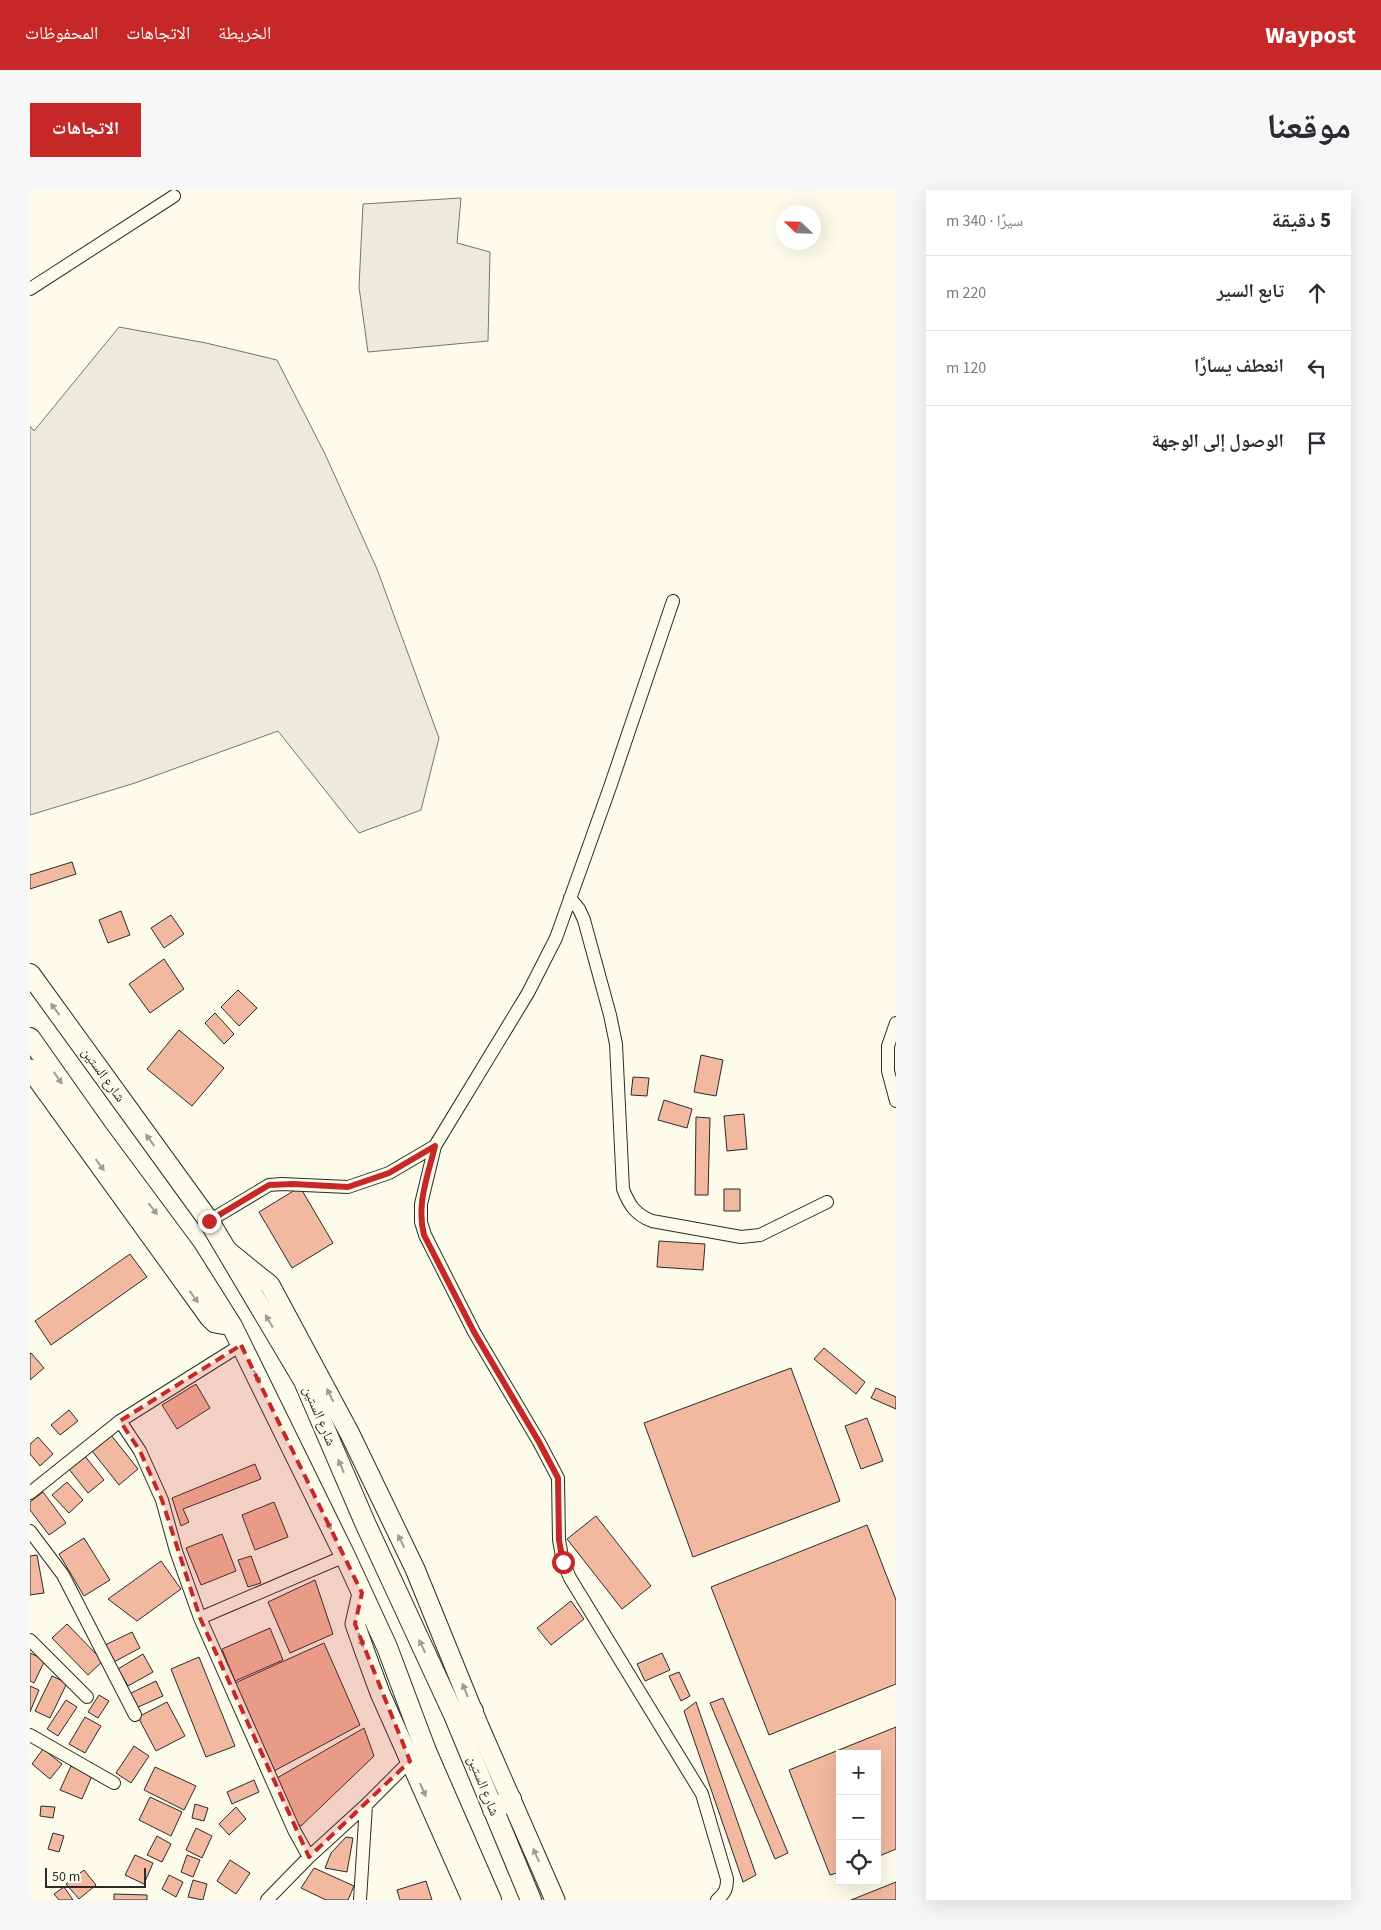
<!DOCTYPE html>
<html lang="ar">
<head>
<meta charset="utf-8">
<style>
  body { margin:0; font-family:"Source Sans 3","Noto Naskh Arabic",sans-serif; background:#f7f7f7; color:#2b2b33; direction:rtl }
  .controls { position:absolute; right:15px; bottom:15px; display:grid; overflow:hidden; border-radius:0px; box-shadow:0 5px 20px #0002 }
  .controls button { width:45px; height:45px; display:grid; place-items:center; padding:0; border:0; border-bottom:1px solid #e1e1e2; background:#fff; color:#2b2b33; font:25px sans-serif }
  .compass { position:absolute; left:746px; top:15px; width:45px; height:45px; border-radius:50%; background:#fff; box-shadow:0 5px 20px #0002; rotate:293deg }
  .scale { position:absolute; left:15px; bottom:12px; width:101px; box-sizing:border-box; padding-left:5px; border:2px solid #2b2b2b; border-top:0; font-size:14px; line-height:18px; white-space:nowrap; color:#2b2b2b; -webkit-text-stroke:4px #fdfbea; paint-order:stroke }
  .stop { position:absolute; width:15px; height:15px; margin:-11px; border:4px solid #c62828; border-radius:50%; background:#fff }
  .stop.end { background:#c62828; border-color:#fff; box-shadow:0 1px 5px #0008 }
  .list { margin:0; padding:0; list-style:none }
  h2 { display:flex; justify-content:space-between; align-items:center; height:65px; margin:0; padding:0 20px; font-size:21px }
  h2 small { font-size:16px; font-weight:400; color:#7c7c81 }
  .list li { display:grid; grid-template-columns:32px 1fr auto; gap:15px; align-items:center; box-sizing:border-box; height:75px; padding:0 20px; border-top:1px solid #e1e1e2 }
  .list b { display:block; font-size:19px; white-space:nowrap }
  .list em { font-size:16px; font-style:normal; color:#7c7c81 }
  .icon { flex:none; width:28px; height:28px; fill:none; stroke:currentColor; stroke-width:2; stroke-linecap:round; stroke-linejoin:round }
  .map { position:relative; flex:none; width:866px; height:1710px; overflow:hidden; direction:ltr; border-radius:0px }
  header { display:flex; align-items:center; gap:30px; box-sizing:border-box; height:70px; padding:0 25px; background:#c62828; color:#fff }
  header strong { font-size:24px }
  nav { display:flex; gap:28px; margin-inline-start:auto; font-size:18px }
  .intro { display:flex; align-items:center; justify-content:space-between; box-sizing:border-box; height:120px; padding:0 30px }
  h1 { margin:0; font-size:35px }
  .button { padding:12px 22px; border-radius:0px; background:#c62828; color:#fff; font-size:18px; font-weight:700 }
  main { display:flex; gap:30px; padding:0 30px }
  aside { flex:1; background:#fff; border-radius:0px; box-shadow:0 5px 20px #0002 }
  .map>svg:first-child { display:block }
</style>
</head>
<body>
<header>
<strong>Waypost</strong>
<nav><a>الخريطة</a><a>الاتجاهات</a><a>المحفوظات</a></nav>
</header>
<div class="intro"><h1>موقعنا</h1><a class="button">الاتجاهات</a></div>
<main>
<aside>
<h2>5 دقيقة<small>سيرًا · 340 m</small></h2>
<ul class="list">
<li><svg class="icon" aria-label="ahead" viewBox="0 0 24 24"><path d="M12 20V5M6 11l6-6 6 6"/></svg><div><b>تابع السير</b></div><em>220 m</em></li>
<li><svg class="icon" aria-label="left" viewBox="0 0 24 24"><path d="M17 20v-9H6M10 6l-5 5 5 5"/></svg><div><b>انعطف يسارًا</b></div><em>120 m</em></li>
<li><svg class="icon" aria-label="arrive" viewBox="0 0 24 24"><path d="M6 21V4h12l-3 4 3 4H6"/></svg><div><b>الوصول إلى الوجهة</b></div></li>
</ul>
</aside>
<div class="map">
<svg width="866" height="1710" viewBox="0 0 866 1710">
  <rect width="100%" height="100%" fill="#fdfbea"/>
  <!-- green -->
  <path fill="#ecebdb" stroke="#74746e" d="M431,8L427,53L460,62L458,151L338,162L329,97L333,14Z
    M89,137L176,153L247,170L295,264L347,379L409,548L391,620L329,643L248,541L105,593L0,625V236L4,241Z"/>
  <!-- building -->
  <path fill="#f2b8a0" stroke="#2b2b2b" d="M42,672L46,684L0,699V685Z
    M91,721L100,745L78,753L69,730Z
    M141,725L154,744L134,758L121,738Z
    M134,769L154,799L120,823L99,794Z
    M208,800L227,818L209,836L191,817Z
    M185,823L204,844L194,854L175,833Z
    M149,840L194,878L162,916L117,879Z
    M671,865L693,870L686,906L664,902Z
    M603,887L619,888L617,906L601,905Z
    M634,910L662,919L657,938L628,930Z
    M714,924L717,959L697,961L694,926Z
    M666,927L680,928L678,1005H665Z
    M270,997L303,1053L262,1078L229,1022Z
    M694,999H710V1021H694Z
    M629,1051L675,1054L673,1080L627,1077Z
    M100,1064L117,1087L21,1155L5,1131Z
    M794,1158L835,1192L826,1204L784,1169Z
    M1,1163L14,1178L0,1190V1164Z
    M761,1178L810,1311L663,1367L614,1233Z
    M166,1194L180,1218L147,1239L132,1215Z
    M846,1198L866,1207V1219L841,1208Z
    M39,1220L48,1231L30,1245L21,1235Z
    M837,1228L853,1271L831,1279L815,1236Z
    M81,1245L108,1279L89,1295L62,1261Z
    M8,1247L23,1264L10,1276L0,1264V1254Z
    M54,1265L74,1290L58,1303L38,1278Z
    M225,1274L231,1289L153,1319L159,1332L151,1336L142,1308Z
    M37,1292L53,1310L39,1323L22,1305Z
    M13,1302L36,1333L19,1345L0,1320V1312Z
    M244,1312L258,1347L225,1360L212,1325Z
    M566,1326L621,1396L592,1419L537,1349Z
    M837,1335L866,1410V1494L739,1545L681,1397Z
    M192,1344L206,1381L171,1395L156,1358Z
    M54,1348L80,1390L54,1406L29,1364Z
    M7,1365L14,1403L0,1405V1366Z
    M221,1366L231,1393L218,1397L208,1370Z
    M131,1371L151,1399L107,1431L78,1409Z
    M285,1390L303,1444L260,1463L238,1412Z
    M541,1411L554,1429L521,1455L507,1438Z
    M37,1434L73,1471L58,1485L22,1448Z
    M240,1438L253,1470L205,1491L192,1459Z
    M102,1442L110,1458L82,1473L73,1456Z
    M294,1453L330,1535L242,1582L205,1493Z
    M0,1463L15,1470L4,1493L0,1491Z
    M632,1463L640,1480L615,1491L607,1474Z
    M113,1464L123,1482L98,1496L88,1479Z
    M169,1467L205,1556L176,1567L141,1479Z
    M649,1482L660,1506L651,1511L639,1486Z
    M22,1486L37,1493L20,1528L5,1521Z
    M126,1491L133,1506L106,1518L99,1504Z
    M0,1496L9,1500L0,1522Z
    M69,1505L79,1511L68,1528L58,1522Z
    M693,1508L758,1663L745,1669L680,1513Z
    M36,1510L47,1517L28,1546L17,1539Z
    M137,1512L155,1546L126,1561L108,1527Z
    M666,1512L726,1685L713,1692L654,1521Z
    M55,1527L71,1536L55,1563L39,1554Z
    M866,1537V1659L847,1667V1564H810V1682L800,1685L759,1580Z
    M334,1538L344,1566L271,1636L265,1633L247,1588Z
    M104,1556L119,1566L101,1593L86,1583Z
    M13,1559L32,1574L20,1589L2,1574Z
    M41,1576L62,1586L52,1609L30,1600Z
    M125,1577L166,1596L154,1620L114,1600Z
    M224,1590L229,1602L202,1614L197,1602Z
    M120,1607L152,1622L141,1646L109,1630Z
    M165,1614L178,1618L174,1631L162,1628Z
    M11,1616L25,1617L23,1628L10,1626Z
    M206,1617L216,1629L199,1645L189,1634Z
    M166,1638L182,1646L172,1668L156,1660Z
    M23,1643L34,1646L29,1662L18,1659Z
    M127,1646L141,1654L132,1672L117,1665Z
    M316,1647L323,1648L317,1682L295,1678L301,1663Z
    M105,1665L123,1673L114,1694L95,1685Z
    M157,1665L170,1670L163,1687L151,1682Z
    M200,1670L220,1683L206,1704L187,1691Z
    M284,1678L324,1696L318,1710H296L271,1698Z
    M54,1680L66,1695L49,1709L36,1694Z
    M139,1685L153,1692L146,1707L132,1699Z
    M163,1690L177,1694L173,1710L158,1707Z
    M396,1691L402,1710H370L367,1700Z
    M866,1692V1710H821Z
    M34,1697L43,1710H29L24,1704Z
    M84,1704L117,1705V1710H84Z"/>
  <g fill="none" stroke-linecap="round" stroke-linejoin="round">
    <!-- minor casing -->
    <g stroke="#2b2b2b" stroke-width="14">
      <path id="minor" d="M0,99L144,6
        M643,411L580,597L526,748L498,803L405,956L391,1014V1032L395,1045L444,1142L509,1252L528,1288L529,1350L533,1372L540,1388L672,1604L697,1689C697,1699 695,1703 687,1710
        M540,708L549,719L554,730L580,825L586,854L593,999C599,1015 606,1025 622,1031L711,1047L730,1045L797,1012
        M866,833L858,856V881L866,911
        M179,1031L239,995L252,994L318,997L359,983L405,956
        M90,1231L110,1261L132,1310L146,1361L170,1428
        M0,1303L90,1231L211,1155
        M0,1341L33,1385L105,1525
        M0,1450L57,1507
        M0,1545L84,1593
        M279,1667L264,1640L170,1428L315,1366
        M237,1710L279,1667L336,1615L380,1571
        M330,1710L336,1615"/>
    </g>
    <!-- primary casing -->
    <g stroke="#2b2b2b" stroke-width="21">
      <path id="primary" d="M0,879L179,1127L185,1133L202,1136
        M199,1062L240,1095L320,1244L385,1379L448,1534L525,1710
        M332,1403L325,1434L336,1465L350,1503L442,1710"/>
    </g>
    <!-- trunk casing -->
    <g stroke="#2b2b2b" stroke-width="22">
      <path id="trunk" d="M0,784L179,1031L274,1191L336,1335L424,1525L501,1710
        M0,848L67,943L156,1063L202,1136L315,1366L357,1457L396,1561L461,1710
        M424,1525L443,1521
        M463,1620L481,1609"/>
    </g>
    <!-- minor -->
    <use href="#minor" stroke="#fdfbea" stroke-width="12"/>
    <!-- primary -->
    <use href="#primary" stroke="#fdfbea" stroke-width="19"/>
    <!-- trunk -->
    <use href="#trunk" stroke="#fdfbea" stroke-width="20"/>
  </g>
  <!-- one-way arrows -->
  <defs><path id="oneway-solid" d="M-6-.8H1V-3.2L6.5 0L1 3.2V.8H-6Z" transform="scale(1.25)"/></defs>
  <g fill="#9e9d94">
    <use href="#oneway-solid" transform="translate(25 819) rotate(-126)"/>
    <use href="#oneway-solid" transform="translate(28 888) rotate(55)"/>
    <use href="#oneway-solid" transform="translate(120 950) rotate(-126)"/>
    <use href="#oneway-solid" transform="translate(70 975) rotate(54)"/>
    <use href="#oneway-solid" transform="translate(123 1019) rotate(53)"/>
    <use href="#oneway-solid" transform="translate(164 1107) rotate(54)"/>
    <use href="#oneway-solid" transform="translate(239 1131) rotate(-120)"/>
    <use href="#oneway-solid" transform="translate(227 1187) rotate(64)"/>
    <use href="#oneway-solid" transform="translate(300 1205) rotate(-117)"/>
    <use href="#oneway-solid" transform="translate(311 1276) rotate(-113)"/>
    <use href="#oneway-solid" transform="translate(298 1333) rotate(64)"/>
    <use href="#oneway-solid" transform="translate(371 1351) rotate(-117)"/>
    <use href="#oneway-solid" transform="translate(331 1450) rotate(71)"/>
    <use href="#oneway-solid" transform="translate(392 1456) rotate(-115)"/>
    <use href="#oneway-solid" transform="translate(435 1500) rotate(-112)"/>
    <use href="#oneway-solid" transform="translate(393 1600) rotate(66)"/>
    <use href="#oneway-solid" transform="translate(506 1665) rotate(-114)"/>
  </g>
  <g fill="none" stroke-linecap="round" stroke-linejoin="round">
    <!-- route -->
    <path stroke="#c62828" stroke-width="6" d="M179,1031L239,995L263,994L318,997L359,983L405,956C398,985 386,1015 394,1045L444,1142L509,1252L528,1288L529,1350L533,1372"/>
  </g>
  <!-- marked area -->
  <path fill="#c62828" fill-opacity="0.2" stroke="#c62828" stroke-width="4" stroke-dasharray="10 6" stroke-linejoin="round" d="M211,1155L332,1403L325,1434L380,1571L279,1667L170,1428L132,1310L110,1261L90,1231Z"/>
  <g text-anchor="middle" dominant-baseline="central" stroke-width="4" stroke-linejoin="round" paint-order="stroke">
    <!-- street labels -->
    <g font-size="14" fill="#2b2b2b" stroke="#fdfbea">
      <text transform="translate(73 885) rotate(54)">شارع الستين</text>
      <text transform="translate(289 1226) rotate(67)">شارع الستين</text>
      <text transform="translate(453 1596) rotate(68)">شارع الستين</text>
    </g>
  </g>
</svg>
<div class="controls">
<button>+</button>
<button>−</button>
<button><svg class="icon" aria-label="locate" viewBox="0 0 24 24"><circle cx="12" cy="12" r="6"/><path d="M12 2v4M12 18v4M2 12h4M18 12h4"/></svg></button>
</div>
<svg class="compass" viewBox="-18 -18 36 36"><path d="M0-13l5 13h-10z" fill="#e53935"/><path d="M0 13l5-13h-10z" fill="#7c7c81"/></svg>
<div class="scale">50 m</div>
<div class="stop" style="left:533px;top:1372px"></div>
<div class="stop end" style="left:179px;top:1031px"></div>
</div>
</main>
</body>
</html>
